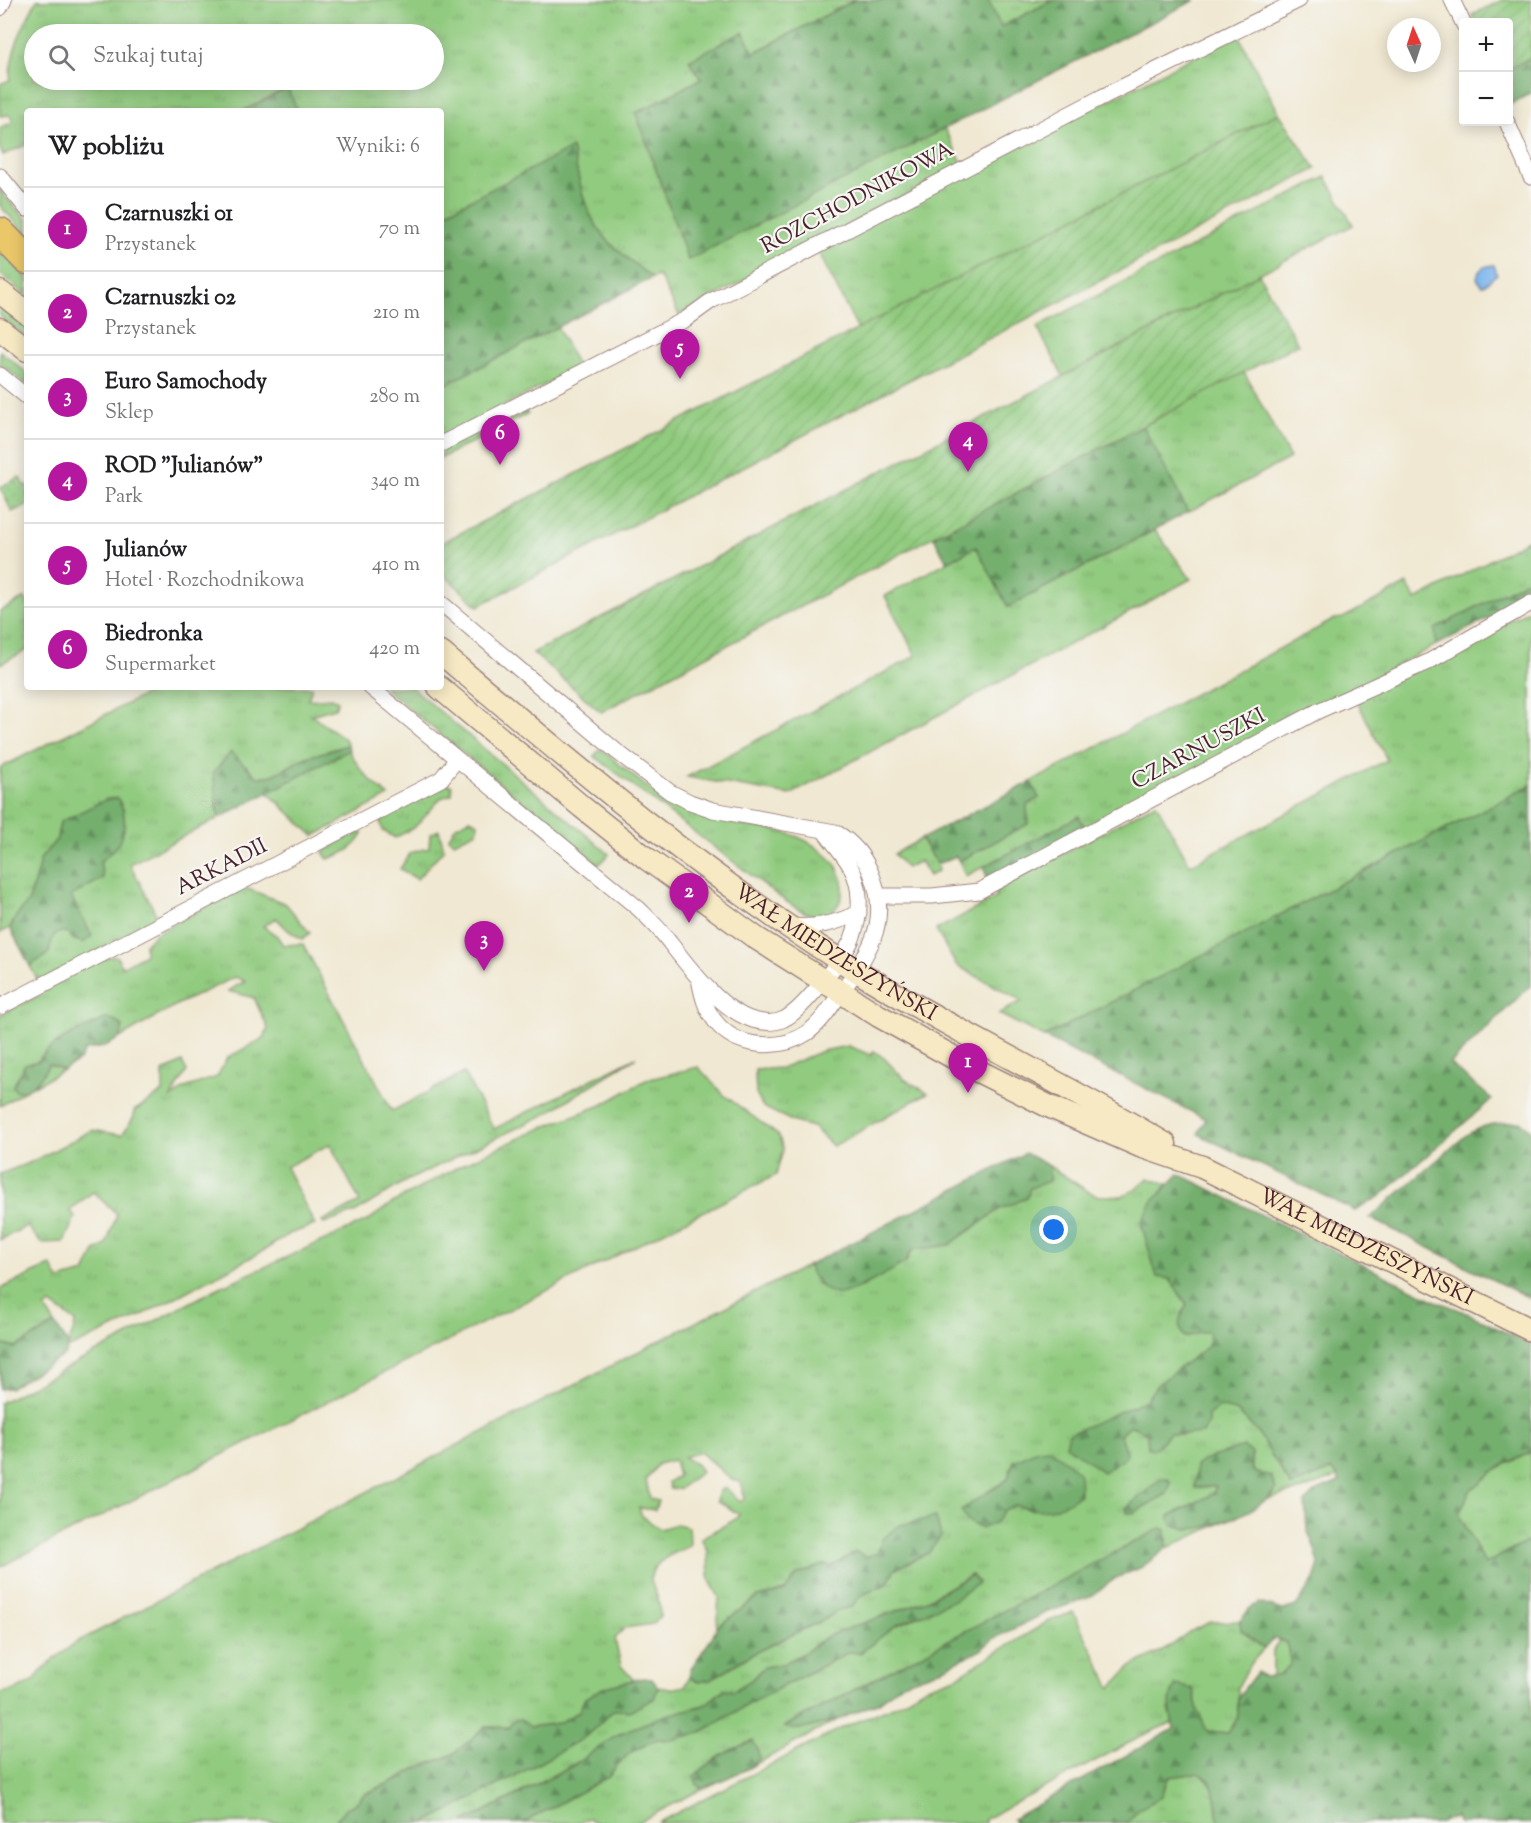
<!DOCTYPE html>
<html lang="pl">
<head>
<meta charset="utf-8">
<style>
  body { margin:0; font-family:"Sorts Mill Goudy",serif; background:#f2f2f2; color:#202124 }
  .controls { position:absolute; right:18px; top:18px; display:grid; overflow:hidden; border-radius:6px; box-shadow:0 3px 15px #0003 }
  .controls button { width:54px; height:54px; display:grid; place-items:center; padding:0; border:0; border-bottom:2px solid #e0e0e0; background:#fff; color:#202124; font:30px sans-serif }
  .compass { position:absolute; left:1387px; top:18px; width:54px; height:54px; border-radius:50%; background:#fff; box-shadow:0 3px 15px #0003; rotate:357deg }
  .you { position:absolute; left:1054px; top:1230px; width:21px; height:21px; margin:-15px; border:4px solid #fff; border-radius:50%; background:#1a73e8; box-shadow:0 0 0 9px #1a73e833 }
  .badge { display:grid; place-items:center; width:39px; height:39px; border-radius:50%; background:#b5179e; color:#fff; font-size:20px; font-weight:700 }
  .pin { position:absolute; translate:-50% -50px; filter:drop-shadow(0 2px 3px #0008) }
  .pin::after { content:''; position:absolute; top:32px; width:21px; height:18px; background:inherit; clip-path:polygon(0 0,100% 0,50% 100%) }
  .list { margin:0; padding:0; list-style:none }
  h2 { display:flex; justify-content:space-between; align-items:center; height:78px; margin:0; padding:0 24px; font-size:26px }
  h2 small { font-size:20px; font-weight:400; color:#757577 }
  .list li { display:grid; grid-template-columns:39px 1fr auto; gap:18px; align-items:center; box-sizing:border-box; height:84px; padding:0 24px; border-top:2px solid #e0e0e0 }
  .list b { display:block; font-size:22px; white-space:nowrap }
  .list p { margin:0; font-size:20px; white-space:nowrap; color:#757577 }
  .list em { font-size:20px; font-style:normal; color:#757577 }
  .icon { flex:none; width:33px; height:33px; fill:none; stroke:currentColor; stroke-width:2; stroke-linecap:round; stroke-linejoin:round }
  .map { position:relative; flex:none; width:1531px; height:1823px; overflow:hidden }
  .search { position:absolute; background:#fff; box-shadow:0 3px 15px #0003; left:24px; top:24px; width:420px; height:66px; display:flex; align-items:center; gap:15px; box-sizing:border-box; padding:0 21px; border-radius:33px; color:#757577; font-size:22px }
  .panel { position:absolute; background:#fff; box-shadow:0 3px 15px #0003; left:24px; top:108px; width:420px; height:582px; border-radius:6px }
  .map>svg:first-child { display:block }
</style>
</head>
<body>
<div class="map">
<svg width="1531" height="1823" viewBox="0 0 1531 1823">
  <defs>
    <pattern id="grass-tufts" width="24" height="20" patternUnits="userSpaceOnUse" patternTransform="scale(1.5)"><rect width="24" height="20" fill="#91cb7f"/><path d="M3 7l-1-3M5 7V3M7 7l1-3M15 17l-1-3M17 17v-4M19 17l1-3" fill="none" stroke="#7fae6e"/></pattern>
    <pattern id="forest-firs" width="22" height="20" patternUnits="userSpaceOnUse" patternTransform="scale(1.5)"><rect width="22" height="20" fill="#74af6e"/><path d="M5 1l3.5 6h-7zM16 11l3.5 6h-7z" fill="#618e5b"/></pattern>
    <pattern id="park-dots" width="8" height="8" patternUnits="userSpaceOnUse" patternTransform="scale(1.5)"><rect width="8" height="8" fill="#91cb7f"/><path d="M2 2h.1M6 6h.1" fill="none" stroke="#7fae6e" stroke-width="1.8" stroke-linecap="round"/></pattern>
    <pattern id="garden-furrows" width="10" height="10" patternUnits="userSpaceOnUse" patternTransform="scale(1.5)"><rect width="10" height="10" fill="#91cb7f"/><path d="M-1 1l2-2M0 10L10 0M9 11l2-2" fill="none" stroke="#7fae6e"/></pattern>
  </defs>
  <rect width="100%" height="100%" fill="#f6f6f2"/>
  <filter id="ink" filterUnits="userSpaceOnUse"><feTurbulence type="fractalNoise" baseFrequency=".0167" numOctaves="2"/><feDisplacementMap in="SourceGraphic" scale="12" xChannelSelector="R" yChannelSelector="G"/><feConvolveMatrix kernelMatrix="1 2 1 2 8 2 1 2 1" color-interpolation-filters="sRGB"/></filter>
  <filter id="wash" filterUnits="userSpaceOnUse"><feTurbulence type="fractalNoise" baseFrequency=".008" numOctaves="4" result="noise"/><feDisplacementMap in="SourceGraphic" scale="24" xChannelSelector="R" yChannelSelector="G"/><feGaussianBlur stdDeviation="1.35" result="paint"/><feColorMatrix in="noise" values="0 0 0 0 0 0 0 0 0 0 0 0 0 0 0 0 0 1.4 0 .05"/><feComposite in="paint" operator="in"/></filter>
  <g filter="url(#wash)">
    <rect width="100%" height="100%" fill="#f0e8d2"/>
    <!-- grass -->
    <path fill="url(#grass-tufts)" stroke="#6e7555" stroke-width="1.5" fill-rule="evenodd" d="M37,0H855L753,53L743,33L689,60L701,79L636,113L688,260L944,128L963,165L679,315L659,276L652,278C632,262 610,247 596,225C582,203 578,174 572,149L441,215V111H298L287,88L243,111H27V146L26,145L3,155L0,149V127L13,123L10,115L0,116V84L10,80C10,51 23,25 37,0ZM34,34H434V80H34Z
      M988,0H1053L1001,27Z
      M1238,34L1279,113L858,330L817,249Z
      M1326,177L1353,225L1063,376L1037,327Z
      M0,188L6,198L27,220V235L0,206Z
      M0,250L27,277V297L0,274Z
      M0,304L27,326V338L0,316Z
      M557,326L578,368L441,438V387Z
      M0,351L27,373V385L0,364Z
      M1244,372L1290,458L1188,512L1143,426Z
      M526,411L528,414L441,458V450L467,436L481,434Z
      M1155,530L1191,579L790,795L687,777L916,656L885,596L976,546L1008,607Z
      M1531,538V578L1436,629V645L1086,830L1078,817L966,876L959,861L1027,824V805L1039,798L1031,782L1335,619L1343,618L1407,584L1416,600Z
      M25,598L27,602V650L0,664V611Z
      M1531,609V785L1044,1037L999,1014L1022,1001L956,965L936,930L997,897L994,891L1156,803L1190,865L1387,760L1356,699Z
      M160,687H312L308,700L331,698L338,701L335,708L311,715L345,739L348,745L304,758L274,775L257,777L246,765L215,800L219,818L130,864L158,918L39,982L30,966L49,953C52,940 50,931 67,932L73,939L71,896L103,878L100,862L125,825L123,808L60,822L57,839L41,858L29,901L17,915L10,928L0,933V768Z
      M383,687H411L609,854L599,865Z
      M601,749C624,767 655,798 682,808C697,814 714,820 730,823C764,830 792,827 821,851C828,856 836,864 839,871C849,892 839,919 813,915C799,912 788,902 777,895L594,756Z
      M349,750C359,770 371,782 389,796L314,836L267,792Z
      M446,783L452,786V794L441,798L415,827L395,838L383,831L380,821Z
      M470,819L478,823L477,831L454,842L448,838L456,826Z
      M439,830L444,849L417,879L400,869L410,853L429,848L430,834Z
      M357,831L363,833C358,847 341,855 328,859L323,852Z
      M921,839L937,864L938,871L929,876L920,861L906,868L894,854Z
      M243,887L286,904L310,933L302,939L289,931L276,918L263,926L277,936L283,945L303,944L392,1111L464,1073L494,1129L636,1057L544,1115L404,1182L356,1212L324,1224L322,1222L360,1202L330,1144L286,1167L315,1225L289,1234L263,1251L140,1316L67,1349L76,1322L51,1304L45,1308L55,1324L15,1348L0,1344V1289L51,1265L59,1280L85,1273L95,1251L106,1245L117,1214L93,1192L70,1210L75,1217L64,1242L41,1243L27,1226L0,1240V1174L36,1160L92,1130L122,1135L134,1117V1111L163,1092V1072L182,1062L187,1071L170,1099L185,1088L217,1077L227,1058L264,1038L268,1028L254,998L228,991L245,981L235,977L176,1005L120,1038L123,1027L107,1018L69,1037L44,1053L16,1091H25L0,1106V1015L40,995L62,978L108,957L117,956L122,967L145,954V944L156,933Z
      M848,1046L871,1055L874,1051L884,1058L904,1079L928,1093C896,1109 866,1129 833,1146L813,1127L794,1122L763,1107L756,1094L755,1070L781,1068L822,1051Z
      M49,1064L63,1070L34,1086Z
      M698,1067L724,1095L779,1136L783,1150L776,1175L0,1567V1403L218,1288L367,1221L394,1202L465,1163L544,1127L604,1104L646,1080Z
      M1049,1166L1089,1192L1099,1196H1122L1137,1189L1148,1178L1168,1184L1153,1201L1170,1279L1187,1306L1185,1337L1208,1331L1210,1335L1207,1347L1157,1385L1120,1435L1130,1425L1147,1433L1148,1447L1170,1433L1182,1435L1220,1407L1238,1411L1258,1433L1291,1486L1331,1470L1339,1476L1302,1490L1269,1499L1276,1489C1261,1477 1248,1474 1252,1453L1244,1447L1206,1459L1195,1488L1216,1486L1213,1494L1169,1516L1188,1529L1221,1523L1167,1548L1166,1530L1161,1528L785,1726L808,1728L839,1719L747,1769L759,1759L697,1784L702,1789L637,1823H598L589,1819L575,1823H523L608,1777L618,1764L631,1752L657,1739L671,1740L701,1732L754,1701L849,1652L860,1653L895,1626L952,1601L978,1582L971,1575L927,1600L828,1636L804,1653L783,1664L764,1667L750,1681L733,1691L724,1689L705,1705L664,1716L463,1823H425L541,1762L585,1737L614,1710L654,1699L658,1687L670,1689L685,1686L689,1677L698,1682L710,1680L752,1654L827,1618L838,1610L852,1607L860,1596L887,1584L894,1570L929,1552L882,1539L878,1553L866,1557L856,1552L832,1566L822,1565L797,1575L785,1591L758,1597L717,1627L719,1597L709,1579L708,1551L701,1538L736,1519L739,1514L717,1501L719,1491L726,1488L740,1502L745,1498L740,1482L732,1480L700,1452L683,1457L697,1465L701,1472L679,1489H670L668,1482L678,1476L674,1460L658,1464L646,1480L650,1499L658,1501L655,1510L639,1508L642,1516L660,1529L677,1524L689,1527L690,1546C677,1552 645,1563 652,1584C657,1598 660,1600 660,1616L653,1624L624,1628L615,1639L621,1666L634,1680L605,1687L585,1698L579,1712L558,1723L531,1727H486L452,1755L415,1769L400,1778L364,1794L355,1804L346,1808L337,1818L336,1823H0V1693L16,1690L33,1681L46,1666L75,1643L655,1343L809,1265L810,1272L862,1287L907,1261L912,1250L949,1245L1000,1209L1026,1198L1030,1188L1049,1181ZM1014,1461L1031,1510L1016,1505L1004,1510L987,1492L1007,1480Z
      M1531,1452V1540L1485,1564L1459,1515L1469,1492L1496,1469Z
      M1073,1612L1111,1688L1130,1667L1172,1645L1189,1632L1211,1622L1240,1621L1241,1630L1264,1649L1250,1664L1238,1687V1718L1228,1733L1207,1731L1198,1711L1193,1689L1169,1709L1173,1722L1148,1733L985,1819V1823H657L840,1729L898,1704L924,1688L956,1677L1047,1622Z
      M1279,1640L1286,1642L1291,1664L1278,1676L1273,1677V1651Z
      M1199,1773C1221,1787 1212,1803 1220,1823H1127L1138,1810L1160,1797L1169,1777Z"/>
    <!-- forest -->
    <path fill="url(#forest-firs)" stroke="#5f674c" stroke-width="1.5" d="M855,0H988L1001,27L1053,0H1195L688,260L636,113L701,79L689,60L743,32L754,53Z
      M1531,57V93L1509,105V69Z
      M287,88L298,111H243Z
      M572,148C578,174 582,203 596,225C610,247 632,262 652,278L441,387V215Z
      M1143,426L1188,512L1008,607L976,547L947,562L934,537Z
      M1531,578V597L1436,645L1435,629Z
      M348,745L349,750L219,818L213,773L231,752L257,777L274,775L304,758Z
      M1031,782L1039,798L1027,805L1028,824L959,861L956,856L937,864L921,839Z
      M1531,785V985L1450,1064L1492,1099L1379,1197L1355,1211L1198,1134L1206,1119L1044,1037Z
      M118,798C126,814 128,834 115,848C110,853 105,857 100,862L103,878L71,896L92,936L83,943L73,939L67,932C50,931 52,940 49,953L30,966L10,928L17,915L29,901L41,858L57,839L60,822L107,799Z
      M1079,816L1086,830L989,881L983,867Z
      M107,1018L116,1021L123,1027L120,1038L104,1047L85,1050L80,1060L63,1070L49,1064C39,1079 35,1091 16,1091L13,1086L25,1064L39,1061C52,1039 85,1029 107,1018Z
      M1521,1122L1531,1130V1299L1370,1218L1465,1136C1483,1123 1499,1123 1521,1122Z
      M1025,1153L1049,1166V1181L1030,1188L1027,1198L1000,1209L949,1245L912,1250C910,1254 908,1259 905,1262C894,1270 849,1295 837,1294C823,1292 811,1279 809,1265Z
      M1179,1174L1436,1301L1465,1312L1531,1345V1452L1496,1469L1469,1492L1459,1515L1485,1564L1531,1540V1823H1459L1455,1816L1440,1823H1220L1217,1816V1801L1209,1779L1199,1773L1169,1777L1160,1797L1138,1810L1127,1823H1014L1012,1819L1174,1729C1171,1712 1166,1700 1176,1685L1193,1689L1198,1711L1207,1731L1228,1733L1238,1718V1697L1257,1672L1265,1677L1278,1676L1291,1664L1286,1642L1274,1638L1264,1649L1241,1630L1240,1621L1250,1608L1259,1603L1283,1610L1296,1606L1313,1582L1319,1564L1315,1549L1307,1529L1305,1502L1315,1492L1339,1482L1338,1476L1331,1470L1291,1486L1258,1433L1238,1412L1220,1407L1208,1415V1424L1203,1433L1182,1435L1170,1433L1153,1450L1148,1447L1147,1433L1130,1425L1120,1435L1127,1456L1103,1472L1066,1445L1069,1434L1146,1400L1157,1385L1207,1347L1210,1335L1208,1331L1184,1337C1176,1324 1179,1318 1187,1305L1170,1279L1157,1277L1141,1223L1153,1201Z
      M55,1324L68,1344L66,1354L10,1388L0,1389V1344L15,1348Z
      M1244,1447L1252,1453L1250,1464L1254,1472L1271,1476L1276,1489C1260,1511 1217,1527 1190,1529C1184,1529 1178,1526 1172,1525L1169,1516L1213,1494L1216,1486L1195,1488L1196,1466L1206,1459Z
      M1050,1449L1079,1472L1080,1495C1058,1510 1041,1514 1015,1505L1004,1510L996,1522L981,1529L967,1521L961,1510L1007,1480L1014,1461L1037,1450Z
      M1162,1478L1168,1479L1171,1483L1167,1494L1133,1513H1127L1126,1508Z
      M936,1517L941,1536L929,1552L894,1570L887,1584L860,1596L852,1607L838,1610L827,1618L752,1654L710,1680L698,1682L689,1677L691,1668L712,1638L717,1627L758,1597L785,1591L797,1575L822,1565L832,1566L856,1552L866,1557L877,1553L882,1539L900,1525Z
      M1161,1528L1166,1530L1167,1548L1142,1567L1116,1578L1090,1597L1045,1613L993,1639L981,1650L935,1672L903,1683L879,1702L839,1719L808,1728L790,1729L784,1727Z
      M972,1575L978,1583L952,1601L895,1626L860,1653L849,1652L754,1701L701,1732L671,1740L657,1739L631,1752L618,1764L608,1777L523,1823H463L571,1767L620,1733L664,1716L705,1705L725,1689L733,1691L750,1681L764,1667L783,1664L804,1653L828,1636L927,1600Z
      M643,1678L652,1679L658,1687L654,1699L630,1711L614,1710L585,1737L541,1762L425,1823H336L337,1818L346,1808L355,1804L364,1795L400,1778L415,1769L452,1755L486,1727L508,1728L512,1721L520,1719L531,1727L558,1723L579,1712L585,1698L605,1687Z
      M753,1741L758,1750L759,1759L747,1769L702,1789L697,1784L694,1776C716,1758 725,1751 753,1741Z"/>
    <!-- park -->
    <path fill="url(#park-dots)" stroke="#6e7555" stroke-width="1.5" d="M20,477L24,486L27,485V505L12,512L0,487Z"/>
    <!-- garden -->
    <path fill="url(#garden-furrows)" stroke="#6e7555" stroke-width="1.5" d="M1502,0H1531V57L1509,69L1508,22H1476L1472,15Z
      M1279,113L1316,169L888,391L478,606L441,572V543Z
      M1259,274L1298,344L601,712L533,653Z"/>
    <!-- water -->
    <path fill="#7bb5ec" stroke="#626a8c" stroke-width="1.5" d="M1494,265L1497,274L1484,285H1481L1477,278C1479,268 1484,266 1494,265Z"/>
  </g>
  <g filter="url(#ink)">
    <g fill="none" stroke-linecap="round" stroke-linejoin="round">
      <!-- minor casing -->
      <g stroke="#9d847e" stroke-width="17">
        <path id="minor" d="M1452,0L1464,25
          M0,8L4,0
          M1507,122L1531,177
          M0,176L27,209
          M0,375L27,397
          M441,444L686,319L711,301L1102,97L1299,0
          M441,603L616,751L670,792L690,802L713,810L835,832C871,852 888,900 873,939C865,959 852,977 840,994C830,1008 821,1023 807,1033C780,1051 736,1049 715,1021C705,1009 702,994 699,979
          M370,687L639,909C649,919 659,928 667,939C688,966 720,1010 753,1020C763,1023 774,1024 784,1019C802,1011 844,957 852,939C857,926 860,912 859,898C858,868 841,853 824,831
          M878,896H932L979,891L1318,711L1428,662L1531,603
          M789,926C818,928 833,924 859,913
          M0,1007L441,779L457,759"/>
      </g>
      <!-- secondary casing -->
      <g stroke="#9d847e" stroke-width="25">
        <g id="secondary">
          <path d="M0,292L27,313"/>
          <path d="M0,329L27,350"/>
          <path id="s1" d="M441,653C576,767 706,878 857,971C957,1033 1064,1083 1165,1144"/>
          <path id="s2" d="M439,687L582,807L646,858L756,938L879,1016L978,1071L1046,1105L1140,1146L1202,1167L1531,1330"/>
        </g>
      </g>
      <!-- motorway casing -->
      <g stroke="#9d847e" stroke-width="31">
        <path id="motorway" d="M0,232L27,260"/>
      </g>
      <!-- minor -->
      <use href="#minor" stroke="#fff" stroke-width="15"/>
      <!-- secondary -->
      <use href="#secondary" stroke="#f7e9c3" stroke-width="22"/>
      <!-- motorway -->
      <use href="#motorway" stroke="#eac769" stroke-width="28"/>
    </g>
  </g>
  <g text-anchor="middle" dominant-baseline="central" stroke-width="4.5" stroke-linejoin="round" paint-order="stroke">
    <!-- street labels -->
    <g font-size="22" fill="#4a1f2b" stroke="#f6f6f2">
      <text transform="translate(858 199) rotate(-28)">ROZCHODNIKOWA</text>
      <text transform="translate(1199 750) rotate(-28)">CZARNUSZKI</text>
      <text transform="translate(222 868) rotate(-27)">ARKADII</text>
      <text stroke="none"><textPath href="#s1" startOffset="496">WAŁ MIEDZESZYŃSKI</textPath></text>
      <text stroke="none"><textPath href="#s2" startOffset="1090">WAŁ MIEDZESZYŃSKI</textPath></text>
    </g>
  </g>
</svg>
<div class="controls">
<button>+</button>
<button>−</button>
</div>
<svg class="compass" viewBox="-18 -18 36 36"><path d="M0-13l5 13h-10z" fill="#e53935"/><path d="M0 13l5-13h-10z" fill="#757577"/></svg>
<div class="you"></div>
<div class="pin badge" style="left:968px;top:1093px">1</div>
<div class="pin badge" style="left:689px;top:923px">2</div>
<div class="pin badge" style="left:484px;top:971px">3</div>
<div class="pin badge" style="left:968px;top:472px">4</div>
<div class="pin badge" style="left:680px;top:379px">5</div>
<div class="pin badge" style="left:500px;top:465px">6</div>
<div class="search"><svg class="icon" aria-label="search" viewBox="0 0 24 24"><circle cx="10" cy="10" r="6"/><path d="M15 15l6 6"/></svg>Szukaj tutaj</div>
<section class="panel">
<h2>W pobliżu<small>Wyniki: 6</small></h2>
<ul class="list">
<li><span class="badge">1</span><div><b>Czarnuszki 01</b><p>Przystanek</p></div><em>70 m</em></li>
<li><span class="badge">2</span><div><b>Czarnuszki 02</b><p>Przystanek</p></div><em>210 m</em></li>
<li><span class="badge">3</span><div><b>Euro Samochody</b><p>Sklep</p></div><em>280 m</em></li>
<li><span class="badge">4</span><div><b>ROD &quot;Julianów&quot;</b><p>Park</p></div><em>340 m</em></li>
<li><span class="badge">5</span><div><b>Julianów</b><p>Hotel · Rozchodnikowa</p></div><em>410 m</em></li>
<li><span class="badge">6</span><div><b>Biedronka</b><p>Supermarket</p></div><em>420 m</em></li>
</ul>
</section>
</div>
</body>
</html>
